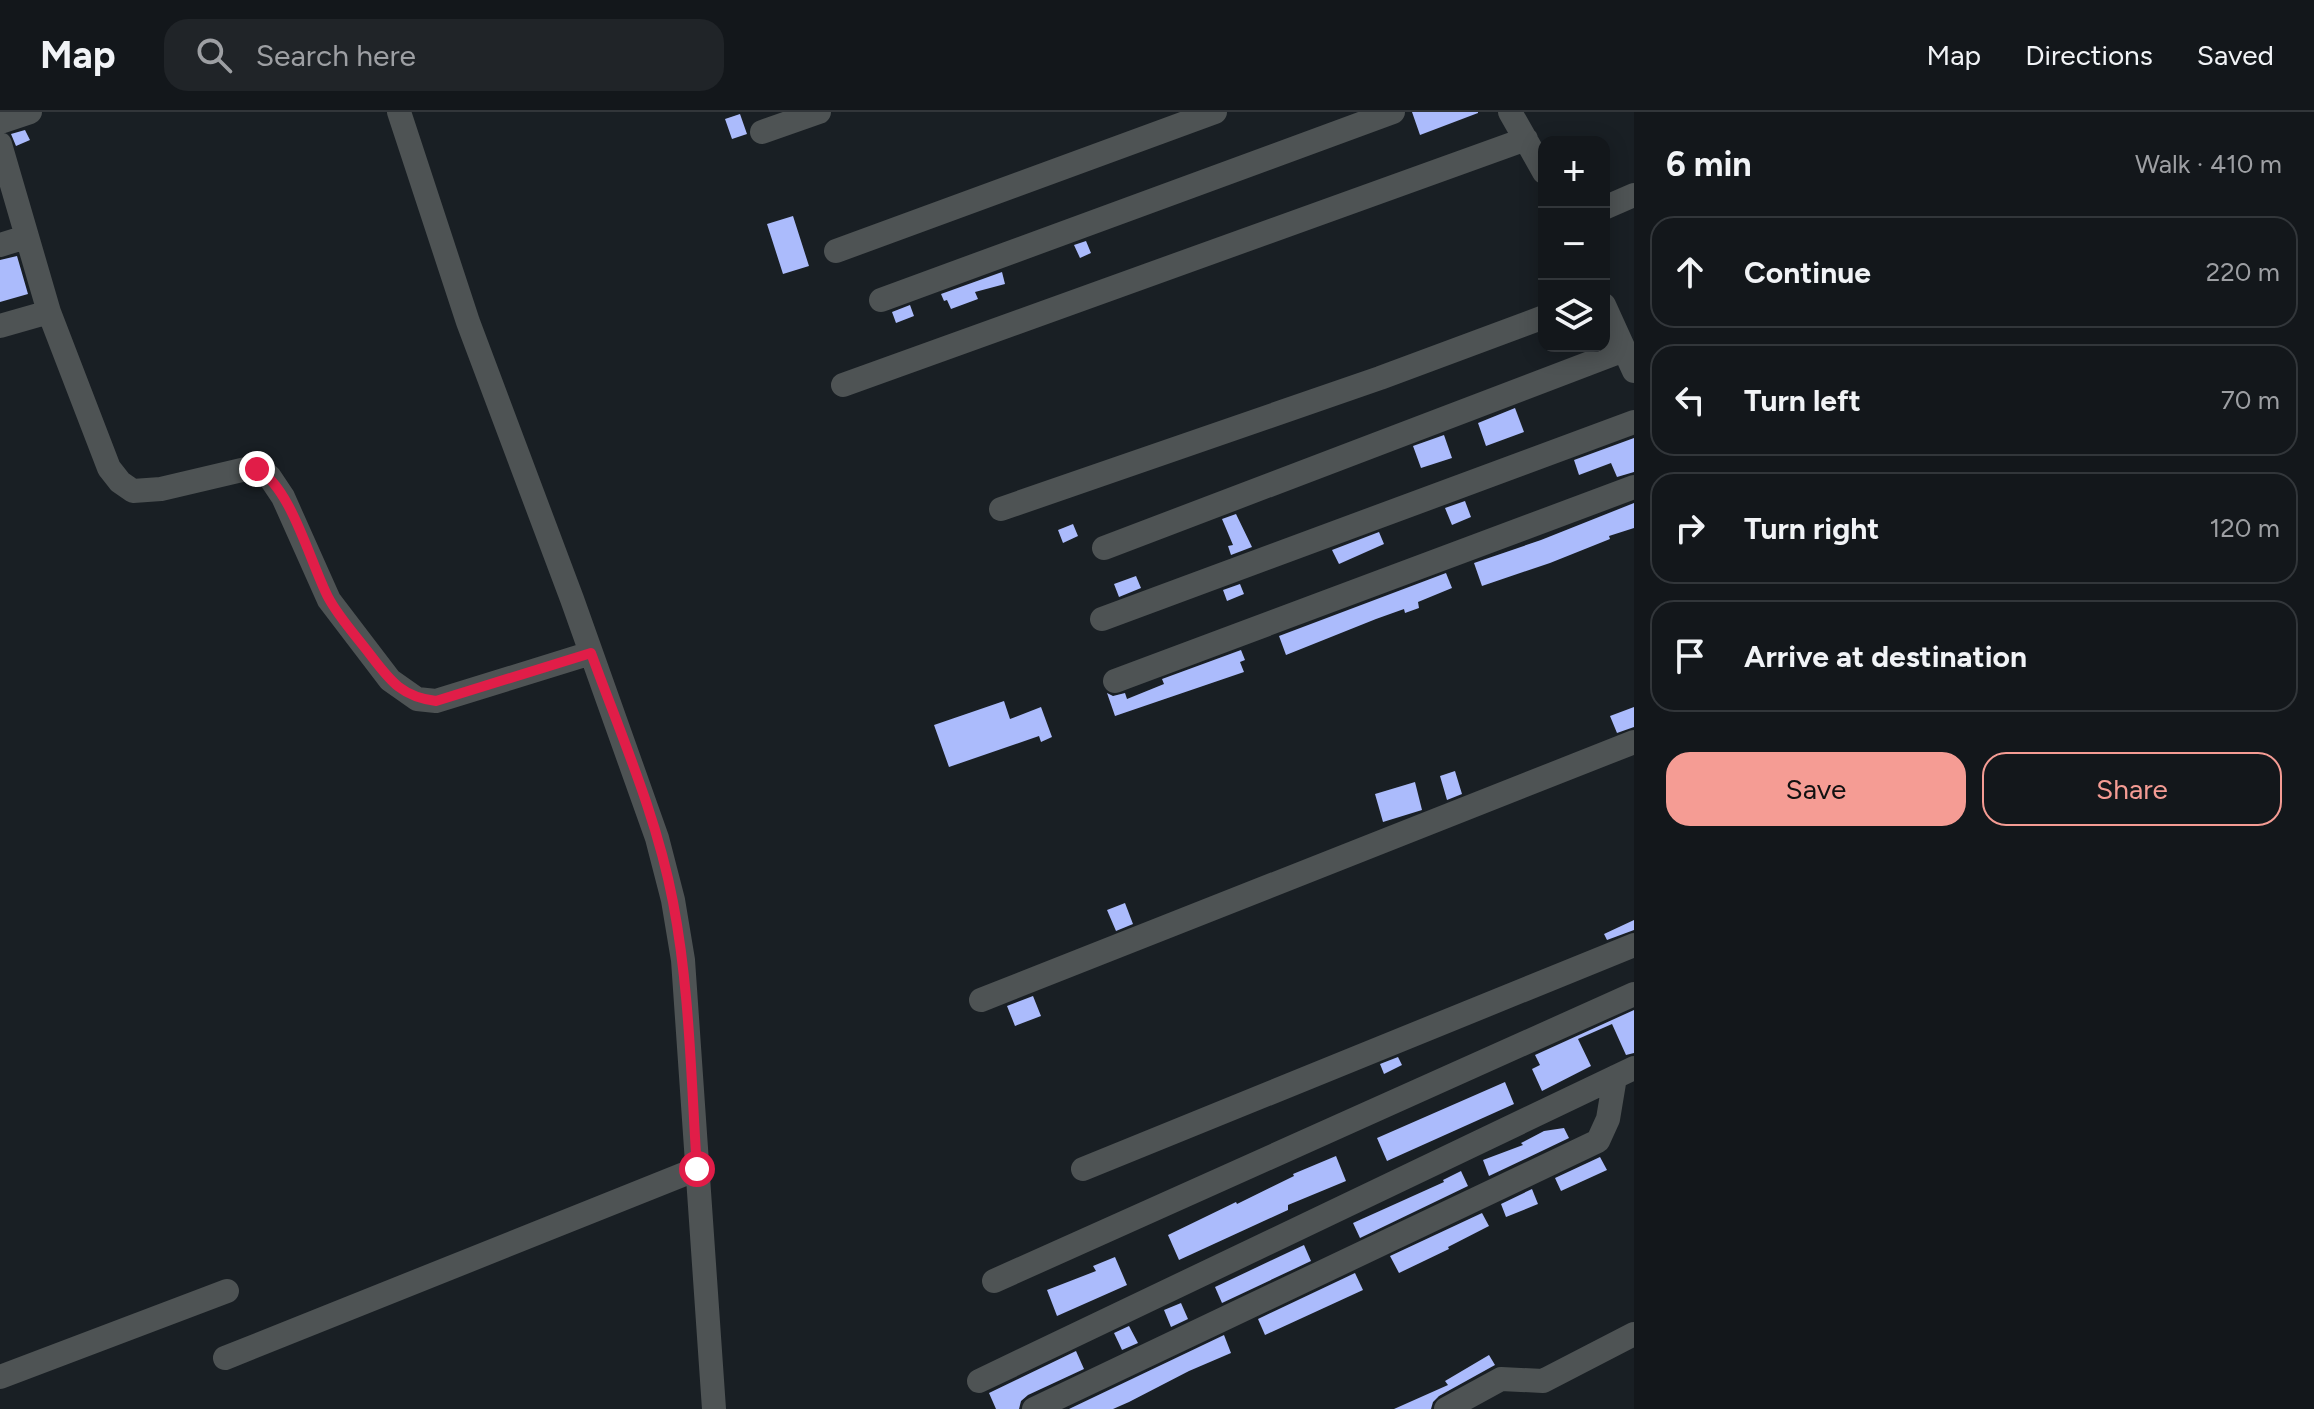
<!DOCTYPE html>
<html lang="en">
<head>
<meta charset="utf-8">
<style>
  body { margin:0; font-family:Figtree,sans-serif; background:#202428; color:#f1f3f6 }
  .controls { position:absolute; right:24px; top:24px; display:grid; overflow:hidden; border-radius:16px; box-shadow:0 4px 20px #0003 }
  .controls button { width:72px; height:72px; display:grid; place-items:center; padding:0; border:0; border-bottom:2px solid #32363a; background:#13171b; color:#f1f3f6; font:40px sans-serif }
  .stop { position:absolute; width:24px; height:24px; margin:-18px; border:6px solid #e11d48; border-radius:50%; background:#fff }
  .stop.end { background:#e11d48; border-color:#fff; box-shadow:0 2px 8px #0008 }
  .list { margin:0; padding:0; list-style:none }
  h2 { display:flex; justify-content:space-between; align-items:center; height:104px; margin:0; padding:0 32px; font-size:34px }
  h2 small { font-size:26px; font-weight:400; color:#9d9fa3 }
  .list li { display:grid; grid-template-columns:52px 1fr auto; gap:24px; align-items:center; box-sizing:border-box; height:112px; margin:0 16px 16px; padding:0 16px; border:2px solid #32363a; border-radius:24px }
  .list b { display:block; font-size:30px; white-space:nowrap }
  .list em { font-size:26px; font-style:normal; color:#9d9fa3 }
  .actions { display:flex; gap:16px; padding:24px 32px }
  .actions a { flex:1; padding:18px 0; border:2px solid #f59c94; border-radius:24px; text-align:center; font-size:28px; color:#f59c94 }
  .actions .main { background:#f59c94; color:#111 }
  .icon { flex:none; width:44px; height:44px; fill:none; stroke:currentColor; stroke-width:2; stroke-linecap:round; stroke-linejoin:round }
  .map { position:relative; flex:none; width:1634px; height:1297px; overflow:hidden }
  header { display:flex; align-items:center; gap:48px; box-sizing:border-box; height:112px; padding:0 40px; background:#13171b; border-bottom:2px solid #32363a }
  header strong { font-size:38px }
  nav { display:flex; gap:44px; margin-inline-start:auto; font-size:28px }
  .search { width:560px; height:72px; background:#202428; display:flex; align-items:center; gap:20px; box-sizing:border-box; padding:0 28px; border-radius:24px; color:#9d9fa3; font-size:30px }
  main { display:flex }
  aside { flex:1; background:#13171b }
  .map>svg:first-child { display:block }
</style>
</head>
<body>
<header>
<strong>Map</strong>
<div class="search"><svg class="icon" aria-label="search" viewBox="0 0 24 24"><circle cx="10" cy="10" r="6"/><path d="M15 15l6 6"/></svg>Search here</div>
<nav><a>Map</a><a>Directions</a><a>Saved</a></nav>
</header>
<main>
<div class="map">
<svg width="1634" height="1297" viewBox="0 0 1634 1297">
  <rect width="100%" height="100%" fill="#191f24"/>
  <!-- building -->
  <path fill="#abbbfc" d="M1412,0H1478V1L1420,23Z
    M740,2L747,22L732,27L725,7Z
    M25,18L30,28L16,34L11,22Z
    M793,104L809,154L783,162L767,112Z
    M1086,129L1091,141L1080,146L1074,133Z
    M17,144L28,182L0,190V148Z
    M1002,160L1005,172L975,180L978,187L951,197L947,188L944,189L941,182Z
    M910,193L914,204L896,211L892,200Z
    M1515,296L1524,320L1486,334L1478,311Z
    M1444,323L1452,346L1421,356L1413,334Z
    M1634,326V360L1617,365L1611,351L1579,363L1574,348Z
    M1465,389L1471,405L1452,413L1445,396Z
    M1634,391V416L1609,424L1610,427L1550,451L1482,474L1474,451L1541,428Z
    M1236,402L1252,435L1231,443L1228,434L1233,433L1222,407Z
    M1073,412L1078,424L1063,431L1058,418Z
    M1379,420L1384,432L1339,452L1332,438Z
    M1446,461L1452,476L1418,490L1419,496L1405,501L1404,497L1376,507L1286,543L1279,524Z
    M1136,464L1141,476L1119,485L1114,472Z
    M1240,472L1244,482L1227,489L1223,478Z
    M1241,538L1245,548L1240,550L1244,560L1115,604L1107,581L1113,584L1125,581L1127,587L1164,572L1162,567Z
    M1004,589L1010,607L1041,595L1052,625L1041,630L1039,624L949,655L934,613Z
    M1634,595V615L1617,621L1610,604Z
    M1455,659L1462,682L1447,688L1440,664Z
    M1415,670L1422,698L1383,710L1375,682Z
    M1125,791L1133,812L1116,819L1107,798Z
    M1634,808V818L1607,828L1604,822Z
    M1033,884L1041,904L1015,914L1007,894Z
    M1634,898V941L1626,943L1612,912L1578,927L1591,954L1542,979L1532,957L1540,953L1535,943Z
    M1398,945L1402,953L1384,962L1380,952Z
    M1505,970L1514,992L1387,1049L1377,1026Z
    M1564,1016L1569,1026L1489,1064L1483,1048L1523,1033L1521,1031L1544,1019Z
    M1336,1044L1346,1069L1288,1093V1098L1179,1148L1168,1123L1236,1090L1237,1092L1294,1064L1293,1062Z
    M1600,1045L1607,1058L1561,1079L1555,1066Z
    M1461,1059L1468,1074L1360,1126L1353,1111L1444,1070L1443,1068Z
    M1532,1077L1538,1092L1506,1105L1501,1092Z
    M1482,1101L1489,1114L1448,1135L1449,1137L1399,1161L1390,1144Z
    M1304,1133L1311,1149L1222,1191L1215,1175Z
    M1115,1145L1127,1173L1057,1204L1047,1178L1096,1159L1093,1154Z
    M1355,1161L1363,1178L1265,1223L1258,1207Z
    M1181,1191L1188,1207L1171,1215L1164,1198Z
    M1129,1214L1138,1231L1122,1238L1114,1221Z
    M1224,1223L1231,1241L1189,1259L1129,1290L1113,1297H1069Z
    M1076,1239L1084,1257L1028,1283L1021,1289L1019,1297H996L989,1281Z
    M1489,1243L1495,1253L1439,1284L1433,1290L1431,1297H1394L1448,1273L1445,1269Z"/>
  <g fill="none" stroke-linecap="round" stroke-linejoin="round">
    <!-- minor -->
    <path stroke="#4e5354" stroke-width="24" d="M399,0L468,210L572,487L657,726L673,788L683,848L714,1297
      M1510,0L1544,60
      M0,10L30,0
      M762,20L819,0
      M0,32L49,200L109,356L120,370L133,379L161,377L246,357H257L269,364L283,385L329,488L390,568L417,587L436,589L591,541
      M1604,96L1634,83
      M0,133L26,125
      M836,139L1215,0
      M881,188L1393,0
      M1604,193L1634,259
      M0,214L49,200
      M843,273L1526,27
      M1001,397L1380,266L1544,205
      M1104,436L1624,238
      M1102,507L1634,310
      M1115,569L1634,375
      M981,888L1634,630
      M1083,1057L1634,833
      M994,1169L1634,882
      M225,1246L697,1057
      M0,1265L227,1179
      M979,1269L1634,956
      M1034,1297L1598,1029L1608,1007L1615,965
      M1446,1297L1501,1267L1543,1269L1634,1222"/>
  </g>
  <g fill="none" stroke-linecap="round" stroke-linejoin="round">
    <!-- route -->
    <path stroke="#e11d48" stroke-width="10" d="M257,357C291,375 310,450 328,485C339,506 358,526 372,545C391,570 403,585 436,589L591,541C621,623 657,705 673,790C690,878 691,969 697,1057"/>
  </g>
</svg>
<div class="controls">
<button>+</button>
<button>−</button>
<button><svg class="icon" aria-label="layers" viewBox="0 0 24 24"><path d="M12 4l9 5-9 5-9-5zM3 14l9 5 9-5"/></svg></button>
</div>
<div class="stop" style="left:697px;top:1057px"></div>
<div class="stop end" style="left:257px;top:357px"></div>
</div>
<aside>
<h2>6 min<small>Walk · 410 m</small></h2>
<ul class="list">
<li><svg class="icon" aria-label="ahead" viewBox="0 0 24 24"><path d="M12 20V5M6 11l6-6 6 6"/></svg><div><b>Continue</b></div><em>220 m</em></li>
<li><svg class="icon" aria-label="left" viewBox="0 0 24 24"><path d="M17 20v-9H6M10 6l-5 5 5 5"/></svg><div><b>Turn left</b></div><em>70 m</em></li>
<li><svg class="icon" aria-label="right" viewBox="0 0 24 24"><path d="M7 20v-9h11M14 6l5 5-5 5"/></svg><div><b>Turn right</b></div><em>120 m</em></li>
<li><svg class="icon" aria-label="arrive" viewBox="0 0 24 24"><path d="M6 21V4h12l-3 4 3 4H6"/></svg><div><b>Arrive at destination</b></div></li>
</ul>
<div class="actions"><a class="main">Save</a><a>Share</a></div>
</aside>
</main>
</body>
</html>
